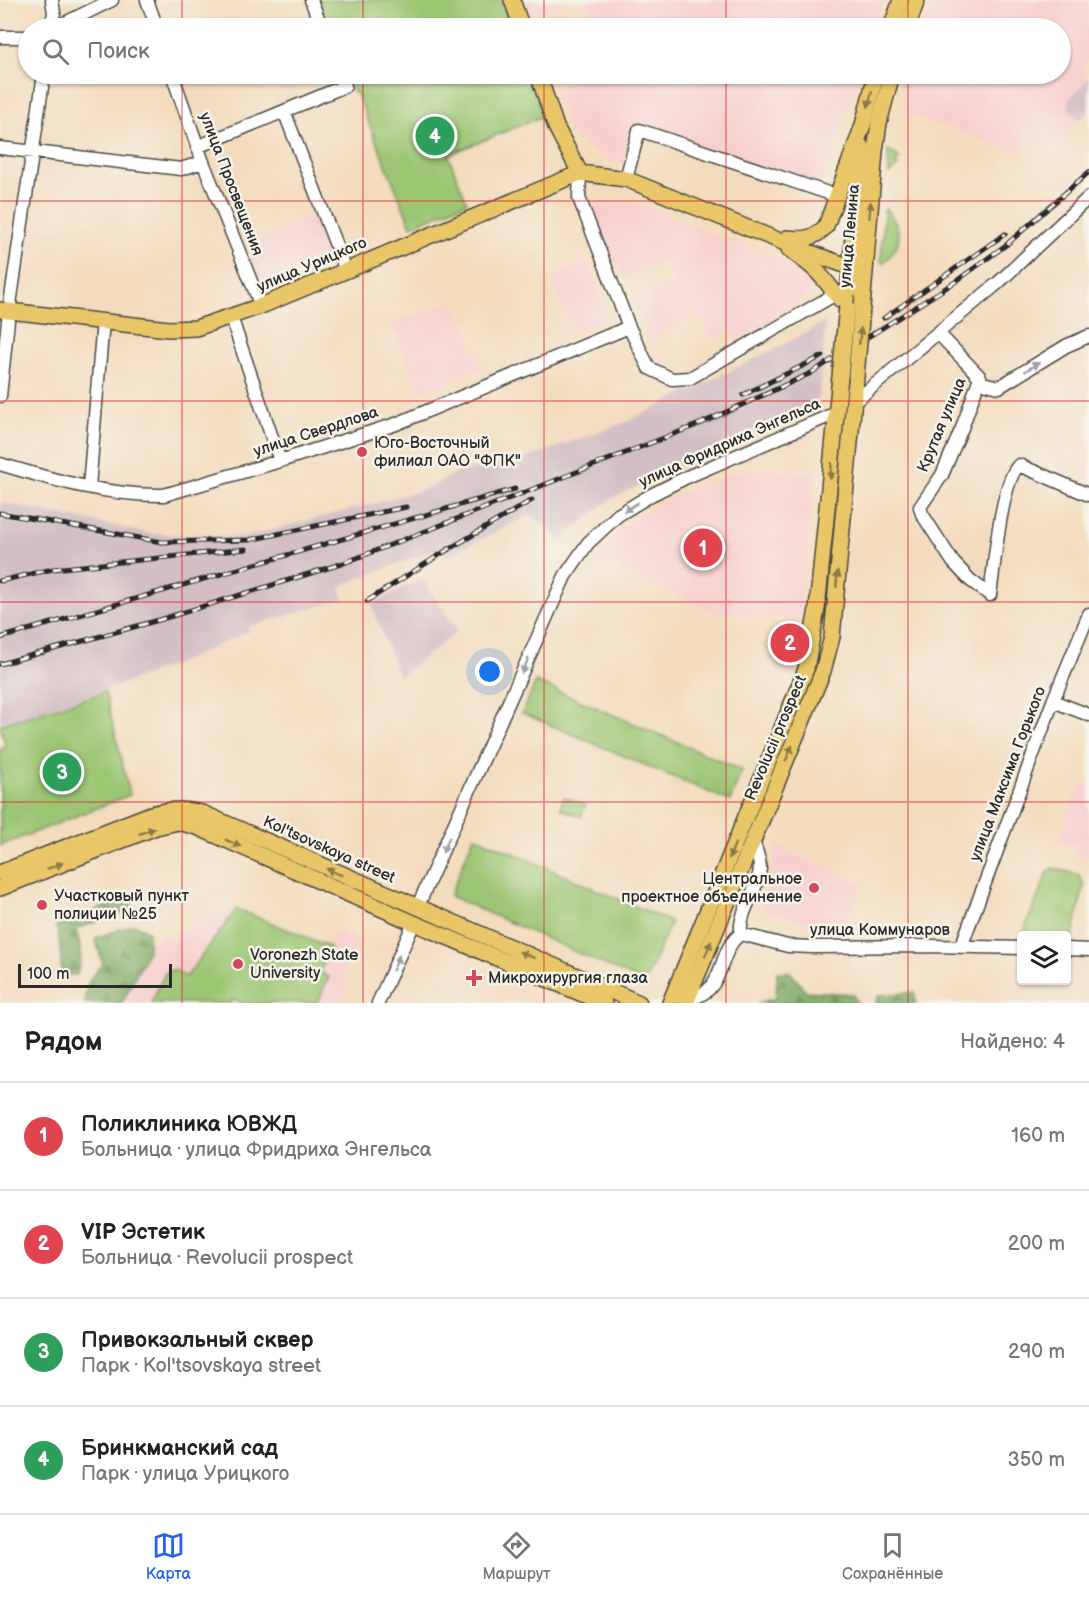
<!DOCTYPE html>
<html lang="ru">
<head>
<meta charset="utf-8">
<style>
  body { margin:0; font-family:"Balsamiq Sans",sans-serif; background:#f2f2f2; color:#222 }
  .controls { position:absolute; right:18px; bottom:18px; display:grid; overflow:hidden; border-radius:6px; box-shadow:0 2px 4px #0004 }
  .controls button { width:54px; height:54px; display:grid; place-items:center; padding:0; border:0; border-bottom:2px solid #e0e0e0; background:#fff; color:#222; font:30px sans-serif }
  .scale { position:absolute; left:18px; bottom:15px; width:154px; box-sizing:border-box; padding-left:6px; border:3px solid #2b2b2b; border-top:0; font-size:16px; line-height:21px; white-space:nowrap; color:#2b2b2b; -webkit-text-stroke:4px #f7f3e8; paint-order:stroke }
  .you { position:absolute; left:490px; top:672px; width:21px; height:21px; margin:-15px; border:4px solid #fff; border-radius:50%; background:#1a73e8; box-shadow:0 0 0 9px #1a73e833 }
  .badge { display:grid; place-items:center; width:39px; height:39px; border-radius:50%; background:#2563eb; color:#fff; font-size:20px; font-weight:700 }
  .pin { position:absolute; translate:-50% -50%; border:3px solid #fff; box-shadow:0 2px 6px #0006 }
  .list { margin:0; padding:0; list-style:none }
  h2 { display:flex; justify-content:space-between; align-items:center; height:78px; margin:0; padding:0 24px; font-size:26px }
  h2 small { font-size:20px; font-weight:400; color:#767676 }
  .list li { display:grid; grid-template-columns:39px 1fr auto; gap:18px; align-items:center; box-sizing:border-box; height:108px; padding:0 24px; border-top:2px solid #e0e0e0 }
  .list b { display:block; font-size:22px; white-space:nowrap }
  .list p { margin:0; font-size:20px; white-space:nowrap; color:#767676 }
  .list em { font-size:20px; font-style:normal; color:#767676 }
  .icon { flex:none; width:33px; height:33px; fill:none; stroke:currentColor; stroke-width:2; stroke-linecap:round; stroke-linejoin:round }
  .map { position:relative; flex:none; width:1089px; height:1003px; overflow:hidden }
  .search { position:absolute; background:#fff; box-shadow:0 2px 4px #0004; left:18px; right:18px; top:18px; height:66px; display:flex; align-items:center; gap:15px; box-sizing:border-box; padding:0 21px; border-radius:33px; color:#767676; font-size:22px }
  .sheet { height:510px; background:#fff }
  nav { display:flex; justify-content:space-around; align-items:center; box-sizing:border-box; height:84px; border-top:2px solid #e0e0e0; background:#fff; font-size:16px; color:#767676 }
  nav a { display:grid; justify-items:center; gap:3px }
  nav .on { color:#2563eb }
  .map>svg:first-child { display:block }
</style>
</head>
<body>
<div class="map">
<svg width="1089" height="1003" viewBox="0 0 1089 1003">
  <defs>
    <pattern id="forest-firs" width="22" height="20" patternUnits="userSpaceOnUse" patternTransform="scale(1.5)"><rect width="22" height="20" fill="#7dab65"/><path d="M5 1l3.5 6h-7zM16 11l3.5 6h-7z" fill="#678b53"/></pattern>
  </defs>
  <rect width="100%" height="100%" fill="#f7f3e8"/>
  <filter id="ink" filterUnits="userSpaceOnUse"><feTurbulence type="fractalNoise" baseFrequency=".0167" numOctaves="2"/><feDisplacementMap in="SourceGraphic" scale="12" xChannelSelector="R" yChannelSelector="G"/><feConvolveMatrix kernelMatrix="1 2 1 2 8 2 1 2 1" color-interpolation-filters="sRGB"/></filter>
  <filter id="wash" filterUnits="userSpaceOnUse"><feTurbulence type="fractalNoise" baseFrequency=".008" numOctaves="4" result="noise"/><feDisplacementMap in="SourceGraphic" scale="24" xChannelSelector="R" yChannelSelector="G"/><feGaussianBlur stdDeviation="1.35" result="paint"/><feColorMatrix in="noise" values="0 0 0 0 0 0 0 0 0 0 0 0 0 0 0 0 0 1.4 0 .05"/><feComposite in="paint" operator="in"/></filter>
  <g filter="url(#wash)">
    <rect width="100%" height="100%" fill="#f3dcbe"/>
    <!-- built -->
    <path fill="#f7d0ce" d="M525,0H572L530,14Z
      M588,0H883L873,28H593Z
      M931,0H1089V55L1083,66V72L1089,78L1069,100V109L1079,120L1043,152L1033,139L1025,136L1019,152L901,112L907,94L899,90L905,74H1060V28H921Z
      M593,74H859L818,195L641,132L632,169L592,151L570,132L554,87Z
      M599,200L629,201L796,266L816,290L810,292L740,344L729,330L716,341L693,311L651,341L633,300L674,283L665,261L623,276L590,206Z
      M317,215L335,259L261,288L244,245Z
      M587,262L610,317L574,332L550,277Z
      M454,299L483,369L420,393L391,325Z
      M742,470L813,474L801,619L715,612L592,558L608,539L639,514L690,489Z
      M1081,783L1089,786V857L1075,852L1076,845L1059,840L1074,792L1078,793Z
      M777,846L863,884L844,921L821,924L762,910Z
      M237,909L330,947L338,930L358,939L340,979L349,983L341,1003H111L136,949Z"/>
    <!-- industrial -->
    <path fill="#d2bec4" d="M1089,78V111L1079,120L1069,109V100Z
      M826,321L819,398L611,499L572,530L563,541L530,515L447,556L440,548L352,581L340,587L344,599L248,627L249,631L186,660L114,687L0,724V502L152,534L246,537L420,491L457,473L495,464L508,465L626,422L793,340Z
      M422,579L458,631L399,677L371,604Z"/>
    <!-- green -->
    <path fill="#9cc673" stroke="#64784f" stroke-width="1.5" d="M318,0H501L512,28H329Z
      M346,74H528L543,116L448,155L467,202L411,226L356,92L353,93Z
      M888,150L900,158L895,162L898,166L889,174Z
      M886,209C903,229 904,245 883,263L881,261L884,210Z
      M536,682L742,770L730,801L522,713Z
      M105,692L130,795L0,846V749L6,747L0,725Z
      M564,797L586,805L581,817L560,808Z
      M474,836L671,922L647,978L641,981L450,896Z
      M1053,868L1079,875L1084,885L1073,936L1022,935L1048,872Z
      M237,909L330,947L320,972L329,977L317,1003H242L233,999L231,1003H151L165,973L174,969L186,977Z"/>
    <!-- forest -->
    <path fill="url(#forest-firs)" stroke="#546b48" stroke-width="1.5" d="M129,897L132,907L128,911L76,929C81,948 83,955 77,975H62L59,938L56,926Z
      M135,924L148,932V951L122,1003H85C85,983 89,977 103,965L95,938Z
      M777,972H790L806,991L853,994L857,1003H757L776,998Z
      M914,992L916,1003H876L879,995Z"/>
  </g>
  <g filter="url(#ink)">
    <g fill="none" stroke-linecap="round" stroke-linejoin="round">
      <!-- minor casing -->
      <g stroke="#494641" stroke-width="15">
        <path id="minor" d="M147,0L157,28
          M311,0L322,28
          M51,28L54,13L52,0
          M55,28L112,0
          M0,37H28
          M172,74L203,162L261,306
          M284,111L346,271
          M197,147L345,86L340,74
          M0,148L181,169L203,162
          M580,173L579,198L629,327L649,368L672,379L690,378L834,295
          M626,179L639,130L837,196
          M231,317L280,461
          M939,334L980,377L962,428L942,475L920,507L922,514L953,562L970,580L990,595C994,569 1001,481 1019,465L1089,495
          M979,382L999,387L1066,346L1089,336
          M0,396L9,311L44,74
          M854,402L998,283L1089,197
          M0,464C53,480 109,496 164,495L280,461L396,424L629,327
          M89,487L103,321
          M1053,701L1089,715
          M417,908L565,576L588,543L618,515L651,495L687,477L836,413
          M741,934L788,946L812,947L931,946L1022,948
          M741,934C738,912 758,891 760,869C760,859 756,850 753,841
          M961,947L1053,701L1089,614
          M1066,949L1089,950
          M687,1001C694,998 703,995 709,989C724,974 722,946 741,934
          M378,1003L414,923"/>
      </g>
      <!-- major casing -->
      <g stroke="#494641" stroke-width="18">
        <path id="major" d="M512,0L522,28
          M891,28L901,0
          M907,28L917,0
          M538,74L556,127L580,173
          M787,238C803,240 815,239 826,226L863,125L876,74
          M789,249C800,258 813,265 822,277C831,287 837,297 847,306
          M863,296L875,151L879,123L892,74
          M847,306L861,146
          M0,310L169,329L196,328L261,306L580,173L626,179L800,249L850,267L864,269
          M0,873L151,814C169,809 183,809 202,813L639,1003
          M0,888L156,827L178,822L197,827L414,923L604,1003
          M670,1003L806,669L817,609L839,387
          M686,1003L823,671L832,637L856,377"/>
      </g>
      <!-- minor -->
      <use href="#minor" stroke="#fff" stroke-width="12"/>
      <!-- major -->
      <use href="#major" stroke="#e9c769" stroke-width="15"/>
      <!-- rail casing -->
      <g stroke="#2b2b2b" stroke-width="5">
        <path id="rail" d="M884,318L1005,234
          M743,395L823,356
          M0,513L162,542L249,540L406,507
          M0,581L53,569L246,549
          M367,601L444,552L532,500
          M0,638L515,489
          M0,664L159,620L344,563L702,423L768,393L811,373L955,282L1006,245L1089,172"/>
      </g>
      <!-- rail -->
      <use href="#rail" stroke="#f7f3e8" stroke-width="3" stroke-dasharray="9" stroke-linecap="butt"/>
      <!-- major-bridge casing -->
      <g stroke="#494641" stroke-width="18" stroke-linecap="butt">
        <path id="major-bridge" d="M856,377L863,296
          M839,387L847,306"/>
      </g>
      <!-- major-bridge -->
      <use href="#major-bridge" stroke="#e9c769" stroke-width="15"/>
    </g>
    <!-- one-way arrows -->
    <defs><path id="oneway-solid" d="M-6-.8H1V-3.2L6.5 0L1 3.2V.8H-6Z" transform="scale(1.5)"/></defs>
    <g fill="#8a794a">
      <use href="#oneway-solid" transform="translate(870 99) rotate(104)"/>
      <use href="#oneway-solid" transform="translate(870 210) rotate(-85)"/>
      <use href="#oneway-solid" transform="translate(860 336) rotate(-85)"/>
      <use href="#oneway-solid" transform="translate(831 471) rotate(95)"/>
      <use href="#oneway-solid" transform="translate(837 579) rotate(-85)"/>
      <use href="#oneway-solid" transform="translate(789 753) rotate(-67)"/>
      <use href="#oneway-solid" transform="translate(147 831) rotate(-21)"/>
      <use href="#oneway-solid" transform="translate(233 843) rotate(24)"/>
      <use href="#oneway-solid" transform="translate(732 851) rotate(112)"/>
      <use href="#oneway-solid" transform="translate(55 866) rotate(-21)"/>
      <use href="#oneway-solid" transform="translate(334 872) rotate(-156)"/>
      <use href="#oneway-solid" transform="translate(708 949) rotate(-68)"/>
      <use href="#oneway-solid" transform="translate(527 955) rotate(-157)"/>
    </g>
    <g fill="#a0a0a0">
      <use href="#oneway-solid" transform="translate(1032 367) rotate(-31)"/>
      <use href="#oneway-solid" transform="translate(631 507) rotate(148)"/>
      <use href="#oneway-solid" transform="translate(525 666) rotate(114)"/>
      <use href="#oneway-solid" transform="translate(446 845) rotate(114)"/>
      <use href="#oneway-solid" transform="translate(396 963) rotate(-66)"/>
    </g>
  </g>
  <!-- grid -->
  <path fill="none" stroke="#d62828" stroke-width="1.5" stroke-opacity="0.55" d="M182,0V28M363,0V28M544,0V28M726,0V28M908,0V28M182,74V1003M363,74V1003M544,74V1003M726,74V1003M908,74V1003M0,201H1089M0,401H1089M0,602H1089M0,802H1089"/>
  <!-- markers -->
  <g fill="#d1495b" stroke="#f7f3e8" stroke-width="2">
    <circle cx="362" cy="452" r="6"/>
    <circle cx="814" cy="888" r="6"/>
    <circle cx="42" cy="905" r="6"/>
    <circle cx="238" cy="964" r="6"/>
    <path d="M471 969h6v6h6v6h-6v6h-6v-6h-6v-6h6z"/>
  </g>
  <g text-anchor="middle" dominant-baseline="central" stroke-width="5" stroke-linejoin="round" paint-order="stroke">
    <!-- street labels -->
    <g font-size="16" fill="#2b2b2b" stroke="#f7f3e8">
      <text transform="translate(231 184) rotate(69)">улица Просвещения</text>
      <text transform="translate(850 236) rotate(-85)">улица Ленина</text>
      <text transform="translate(312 265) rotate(-23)">улица Урицкого</text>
      <text transform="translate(942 425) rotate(-67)">Крутая улица</text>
      <text transform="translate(316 432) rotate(-18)">улица Свердлова</text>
      <text transform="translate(730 443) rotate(-24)">улица Фридриха Энгельса</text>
      <text transform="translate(776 738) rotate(-67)">Revolucii prospect</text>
      <text transform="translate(1008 774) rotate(-69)">улица Максима Горького</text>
      <text transform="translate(329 850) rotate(24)">Kol'tsovskaya street</text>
      <text x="880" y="930">улица Коммунаров</text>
    </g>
    <!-- poi labels -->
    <g font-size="16" fill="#2b2b2b" stroke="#f7f3e8" text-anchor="start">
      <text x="374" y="443">Юго-Восточный<tspan x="374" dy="18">филиал ОАО "ФПК"</tspan></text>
      <text x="802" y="879" text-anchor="end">Центральное<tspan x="802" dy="18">проектное объединение</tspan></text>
      <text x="54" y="896">Участковый пункт<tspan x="54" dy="18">полиции №25</tspan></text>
      <text x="250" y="955">Voronezh State<tspan x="250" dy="18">University</tspan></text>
      <text x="488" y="978">Микрохирургия глаза</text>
    </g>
  </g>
</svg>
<div class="controls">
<button><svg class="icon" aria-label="layers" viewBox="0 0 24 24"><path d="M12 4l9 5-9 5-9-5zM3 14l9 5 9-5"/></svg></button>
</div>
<div class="scale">100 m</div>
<div class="you"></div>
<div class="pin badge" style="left:703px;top:548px;background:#e0444e">1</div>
<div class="pin badge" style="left:790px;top:643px;background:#e0444e">2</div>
<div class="pin badge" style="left:62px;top:772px;background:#2e9e5b">3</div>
<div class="pin badge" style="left:435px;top:136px;background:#2e9e5b">4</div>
<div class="search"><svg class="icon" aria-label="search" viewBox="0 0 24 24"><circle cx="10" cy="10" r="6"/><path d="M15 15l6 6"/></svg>Поиск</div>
</div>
<section class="sheet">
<h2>Рядом<small>Найдено: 4</small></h2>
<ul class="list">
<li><span class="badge" style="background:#e0444e">1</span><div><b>Поликлиника ЮВЖД</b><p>Больница · улица Фридриха Энгельса</p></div><em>160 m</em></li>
<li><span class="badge" style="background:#e0444e">2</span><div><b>VIP Эстетик</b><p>Больница · Revolucii prospect</p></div><em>200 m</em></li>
<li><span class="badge" style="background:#2e9e5b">3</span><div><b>Привокзальный сквер</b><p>Парк · Kol'tsovskaya street</p></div><em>290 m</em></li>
<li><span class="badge" style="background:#2e9e5b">4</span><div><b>Бринкманский сад</b><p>Парк · улица Урицкого</p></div><em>350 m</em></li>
</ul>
</section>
<nav>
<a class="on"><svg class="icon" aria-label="map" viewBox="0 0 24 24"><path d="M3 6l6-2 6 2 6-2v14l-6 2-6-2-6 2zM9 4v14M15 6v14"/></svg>Карта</a>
<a><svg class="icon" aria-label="directions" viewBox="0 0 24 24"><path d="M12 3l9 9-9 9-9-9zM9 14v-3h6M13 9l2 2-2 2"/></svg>Маршрут</a>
<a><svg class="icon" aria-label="saved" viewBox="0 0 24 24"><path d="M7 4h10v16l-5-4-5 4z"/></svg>Сохранённые</a>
</nav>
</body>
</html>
